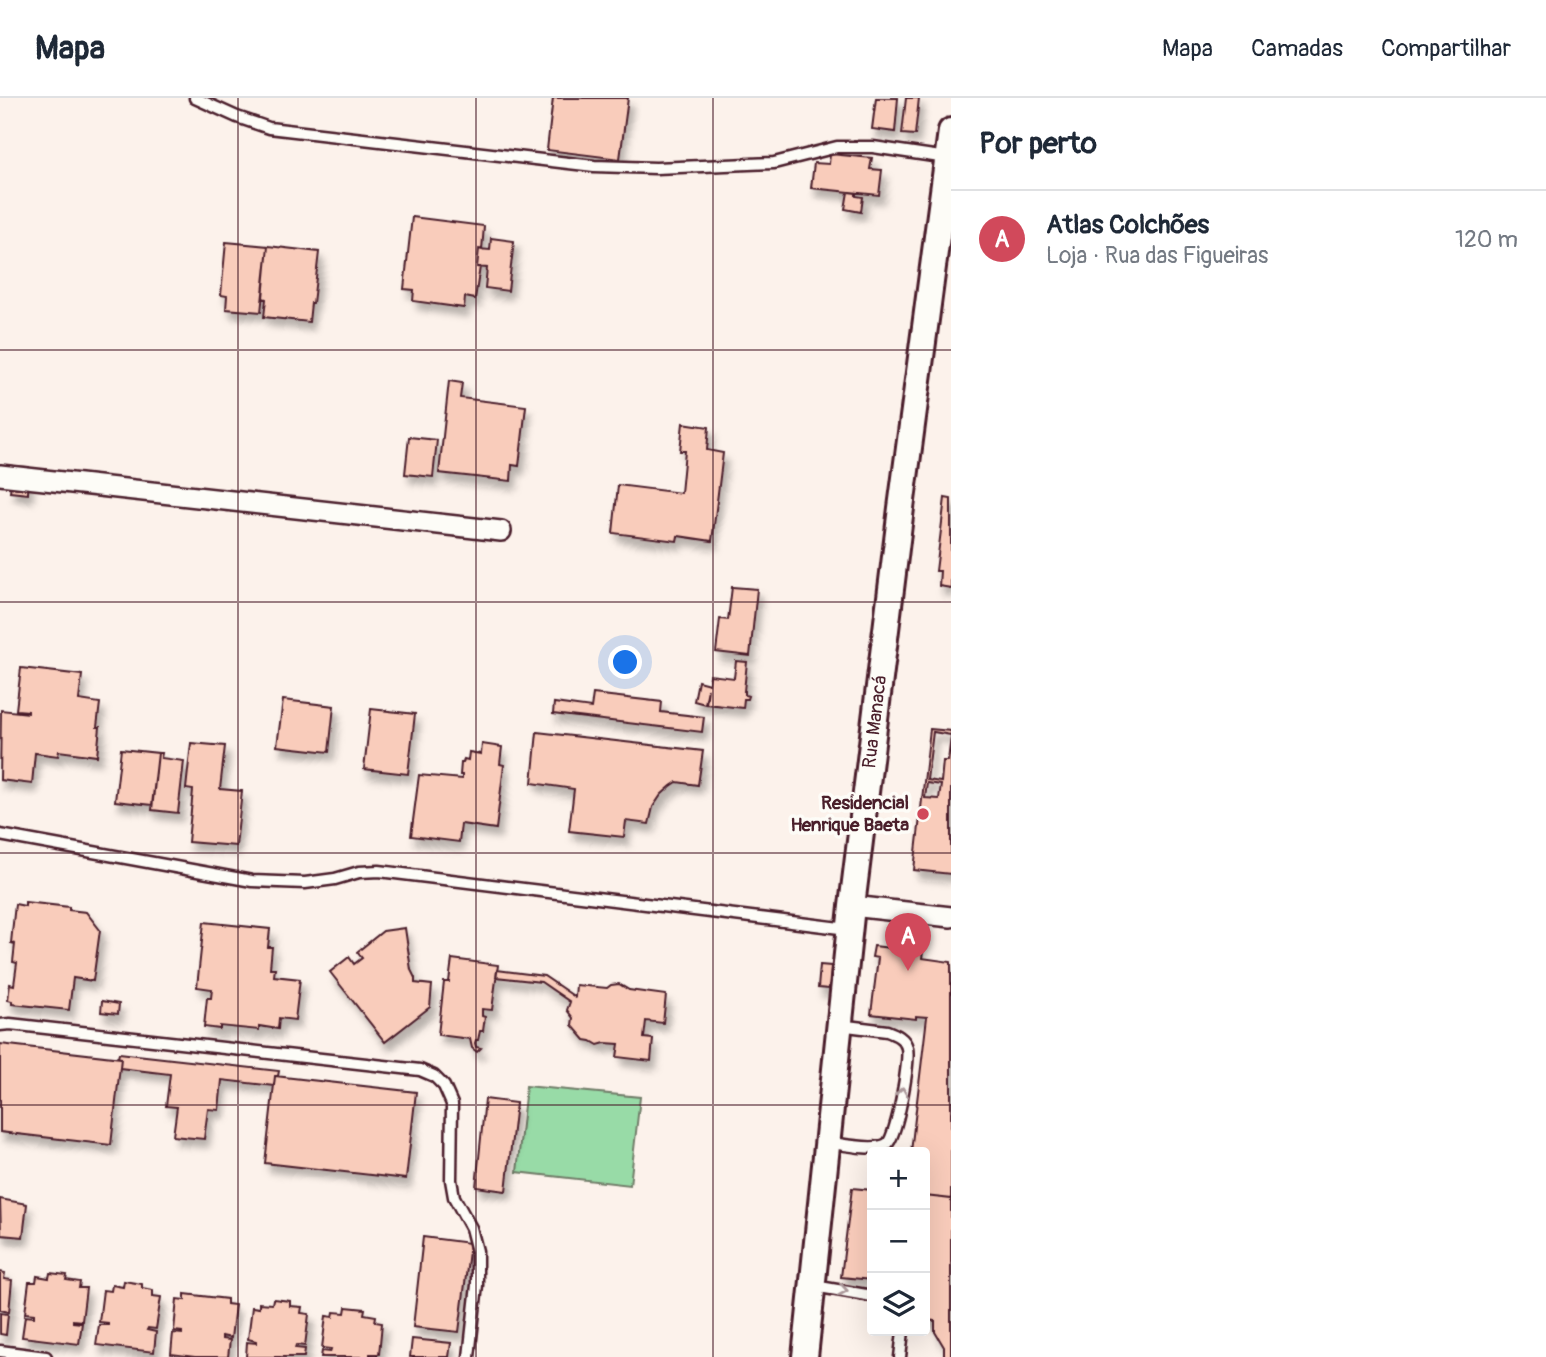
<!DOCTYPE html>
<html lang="pt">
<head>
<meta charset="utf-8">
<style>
  body { margin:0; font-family:Pangolin,sans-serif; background:#f6f6f7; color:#1f2937 }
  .controls { position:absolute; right:21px; bottom:21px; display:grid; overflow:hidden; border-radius:7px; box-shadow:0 7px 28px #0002 }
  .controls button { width:63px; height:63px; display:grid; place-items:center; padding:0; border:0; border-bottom:2px solid #e0e1e3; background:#fff; color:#1f2937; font:35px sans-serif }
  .you { position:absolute; left:626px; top:565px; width:24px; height:24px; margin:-18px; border:5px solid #fff; border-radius:50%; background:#1a73e8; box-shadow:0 0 0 10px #1a73e833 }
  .badge { display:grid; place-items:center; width:46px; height:46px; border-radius:50%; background:#d1495b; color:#fff; font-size:23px; font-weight:700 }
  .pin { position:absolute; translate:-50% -58px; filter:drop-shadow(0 2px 4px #0008) }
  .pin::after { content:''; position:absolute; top:37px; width:24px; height:21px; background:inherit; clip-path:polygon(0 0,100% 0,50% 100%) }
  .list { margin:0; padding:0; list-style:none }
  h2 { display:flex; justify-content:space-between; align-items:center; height:91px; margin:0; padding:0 28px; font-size:30px }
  h2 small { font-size:23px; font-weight:400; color:#747a83 }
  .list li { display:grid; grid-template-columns:46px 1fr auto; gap:21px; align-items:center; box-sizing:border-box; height:98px; padding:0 28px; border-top:2px solid #e0e1e3 }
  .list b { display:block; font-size:26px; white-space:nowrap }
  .list p { margin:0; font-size:23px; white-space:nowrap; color:#747a83 }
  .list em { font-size:23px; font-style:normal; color:#747a83 }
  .icon { flex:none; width:38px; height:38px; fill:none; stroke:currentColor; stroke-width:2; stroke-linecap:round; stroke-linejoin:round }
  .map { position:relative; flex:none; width:951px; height:1259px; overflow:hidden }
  header { display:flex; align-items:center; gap:42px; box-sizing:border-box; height:98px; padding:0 35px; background:#fff; border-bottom:2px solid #e0e1e3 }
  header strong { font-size:33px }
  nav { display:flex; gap:38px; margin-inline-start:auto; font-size:24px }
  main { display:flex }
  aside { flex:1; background:#fff }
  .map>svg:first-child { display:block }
</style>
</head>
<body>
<header>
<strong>Mapa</strong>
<nav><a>Mapa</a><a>Camadas</a><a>Compartilhar</a></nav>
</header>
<main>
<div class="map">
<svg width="951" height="1259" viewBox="0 0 951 1259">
  <defs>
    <filter id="shadow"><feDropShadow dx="4.5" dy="8" stdDeviation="3.5" flood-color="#0004"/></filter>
  </defs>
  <rect width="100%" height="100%" fill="#fcf2eb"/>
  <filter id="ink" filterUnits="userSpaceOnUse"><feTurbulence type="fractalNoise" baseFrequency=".0143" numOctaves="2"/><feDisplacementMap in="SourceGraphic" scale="14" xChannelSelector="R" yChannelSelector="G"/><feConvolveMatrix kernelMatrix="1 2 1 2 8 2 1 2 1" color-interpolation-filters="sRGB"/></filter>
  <g filter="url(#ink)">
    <!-- green -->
    <path fill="#98dba7" stroke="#717d69" stroke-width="2" d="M526,988L640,999L630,1087L517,1074Z"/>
    <!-- building -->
    <path fill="#f9ccbb" stroke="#4a1f2b" stroke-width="2" fill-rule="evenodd" filter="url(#shadow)" d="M553,0H628L620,61L547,52Z
      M876,0H898L895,34L872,31Z
      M906,0H919L915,37L902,36Z
      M830,56L872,60L870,71L882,72L879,97L811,90L814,65L829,66Z
      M848,94L856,95V98L863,99L861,114L845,111Z
      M412,119L484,128L482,152L479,151L477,169H480L475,201L465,199L464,210L413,203L414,192L404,191Z
      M491,140L514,143L508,193L485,190L487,170L477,169L479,151L490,152Z
      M226,144L268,148L261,214L226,211L227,198L221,197Z
      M268,148L319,154L313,205H311L309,224L264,219L266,201L263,200Z
      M449,283L462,285L460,300L526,308L519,368L512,367L511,383L439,375Z
      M683,325L709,329L707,352L723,355L712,443L678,438L677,443L613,435L618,387L681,395L685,353H680Z
      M409,339L437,342L433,379L405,376Z
      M14,368L29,369L28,396L10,394Z
      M945,400L951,401V490L939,488L940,473H936Z
      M732,489L757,491L750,558L716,554L720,521L728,522Z
      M736,563L747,564L744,593H745V597L748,598L747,601H744L743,610L706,606L708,591L705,606L694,603L698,583L709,586L710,577L734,580Z
      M21,570L82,577L79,602L100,605L97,629H100L97,658L59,653L58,658L35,655L32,686L0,682L1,612L28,615V613L16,612Z
      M593,596L662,604L661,614L704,619L702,634L553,616L554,605L591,610Z
      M283,602L334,608L329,654L277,648Z
      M371,611L415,616L408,676L364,671Z
      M930,631L951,633V637L933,634L927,682L941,684L943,663H948L951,638V776L914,772ZM927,685L941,687L939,701L925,700Z
      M537,634L703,653L698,687L677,684L671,688L661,697L653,709L649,726L626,723L624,739L569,733L574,691L532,685Z
      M191,645L225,648L220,691L242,693L236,748L188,744L193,692L186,691Z
      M482,646L502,649L500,666L504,667L496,731L461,726L459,744L411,738L419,677L462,681V677H460L461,665H463L464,661L468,662L469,654L481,656Z
      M121,651L158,655L152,707L115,703Z
      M158,655H162L161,660L184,663L178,715L152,712Z
      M25,804L69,809V812L86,814L100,832L93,883L73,880L69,912L12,906V903L8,902L10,886L14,887L17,865L13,864L15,846L11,845L15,806L25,808Z
      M204,824L270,831L268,849H272L270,870H275L274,878L300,881L295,922L279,920L278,931L259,928V932L220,928V931L204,929L207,900H211L212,891L197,889Z
      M405,830L411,872L415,880V885L432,887L430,909L385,944L330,874L349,859L354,866L362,860L357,854L383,833Z
      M874,848L923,854L922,860L951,864V1101L925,1098V1054H911L927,919L916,918V921L871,916L878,860L872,859Z
      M452,861L498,867L492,912L482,911V918L485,919L483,933H480L478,942H476L475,945L476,949L481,950L477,954L472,950L470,941L438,937L444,884H449Z
      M820,867L831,868L829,891L818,890Z
      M497,872L544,878L575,899L576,887L607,890L611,887L619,886L629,892L666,897L663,925L646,923L644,940L653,941L651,963L617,959L619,946L605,945L598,947L591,943L585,942L572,927L573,920L567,912L570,904L541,884L496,879Z
      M102,903L119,906L118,916L101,914Z
      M0,946L121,960L111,1047L0,1034Z
      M119,955L279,973L278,978H275L274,988L222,982L219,1012L208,1011L204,1041L183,1039L173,1038L177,1009L166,1008L170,976L120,970L121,960H118Z
      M275,978L416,994L406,1081L265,1065Z
      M485,1001L516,1005L506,1093L476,1089Z
      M852,1090L872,1092V1182L841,1179Z
      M925,1098L951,1101V1259H944V1249L935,1234V1223L925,1222Z
      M0,1101L27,1106L23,1139L1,1137Z
      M423,1139L470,1145L459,1234L413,1229Z
      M0,1174L5,1175L4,1181L12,1182L9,1214L0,1212Z
      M50,1175L67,1177L66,1182L80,1184L79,1190H86L82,1223L73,1222V1224L82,1225L79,1246L22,1239L25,1218L34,1219V1216L25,1215L29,1184H36L37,1178L49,1180Z
      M124,1183L142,1186V1190L153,1192V1198L161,1199L156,1231L148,1230L147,1232L156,1234L154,1254L96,1247L99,1227H108V1225L99,1224L103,1192L111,1193L112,1187L123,1189Z
      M185,1196L227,1201V1206L235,1207L231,1240L222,1238V1241L230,1242L228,1259H195L171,1256L173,1235L182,1236V1234L174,1233L177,1201L185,1202Z
      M273,1201L290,1203V1208L302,1209L301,1215L309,1216L305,1248L296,1247L295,1250L305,1251L304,1259H246L247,1244L256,1245V1243L248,1241L252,1209L259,1210V1205L272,1206Z
      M346,1209L365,1211L364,1216L376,1218L375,1224L382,1225L379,1256H370V1258L379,1259H321L322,1253L330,1254L331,1251L322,1250L326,1218L333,1219L334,1214L345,1215Z
      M0,1215L8,1216L6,1237L0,1236Z
      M412,1241L451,1245L449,1259H410Z"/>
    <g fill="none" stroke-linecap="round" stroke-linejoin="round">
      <!-- service casing -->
      <g stroke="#4a1f2b" stroke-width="15">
        <path id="service" d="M195,0L237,19L269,30L594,68L656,70L774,65L837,49H873L947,60
          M0,737L252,783L305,785L335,781L359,774L379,773L848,831
          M0,927L10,926L420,972L434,978L444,988L452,1006L451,1082L454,1099L471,1130L477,1153V1187L469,1259
          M827,1044C841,1046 875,1054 887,1046C897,1038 910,963 907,950C905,940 895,936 887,933L839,927
          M814,1188L872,1198
          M0,1253L46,1259
          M900,1259L903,1233"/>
      </g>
      <!-- minor casing -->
      <g stroke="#4a1f2b" stroke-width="24">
        <path id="minor" d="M0,377L501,433
          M852,808L951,819"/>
      </g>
      <!-- tertiary casing -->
      <g stroke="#4a1f2b" stroke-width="30">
        <g id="tertiary">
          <path id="s1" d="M805,1259L852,808L901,410L951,33"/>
        </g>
      </g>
      <!-- service -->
      <use href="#service" stroke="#fdfcf7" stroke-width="10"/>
      <!-- minor -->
      <use href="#minor" stroke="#fdfcf7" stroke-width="19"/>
      <!-- tertiary -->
      <use href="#tertiary" stroke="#fdfcf7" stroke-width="24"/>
    </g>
    <!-- one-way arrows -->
    <defs><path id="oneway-chevron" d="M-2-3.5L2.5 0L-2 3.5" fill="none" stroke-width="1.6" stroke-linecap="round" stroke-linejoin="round" transform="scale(1.75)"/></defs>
    <g stroke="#ac999b">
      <use href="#oneway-chevron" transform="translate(902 994) rotate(-82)"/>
      <use href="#oneway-chevron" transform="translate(843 1192) rotate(9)"/>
    </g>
  </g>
  <!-- grid -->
  <path fill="none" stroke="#4a1f2b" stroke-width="2" stroke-opacity="0.55" d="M238,0V1259M476,0V1259M713,0V1259M0,252H951M0,504H951M0,755H951M0,1007H951"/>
  <!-- markers -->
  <circle fill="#d1495b" stroke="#fdfcf7" stroke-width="2.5" cx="923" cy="716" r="7"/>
  <g text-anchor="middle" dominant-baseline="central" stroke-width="7" stroke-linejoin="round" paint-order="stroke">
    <!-- street labels -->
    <g font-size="19" fill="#4a1f2b" stroke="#fdfcf7">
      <text stroke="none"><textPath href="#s1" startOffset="639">Rua Manacá</textPath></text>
    </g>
    <!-- poi labels -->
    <g font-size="19" font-weight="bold" fill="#4a1f2b" stroke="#fdfcf7" text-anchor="end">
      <text x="909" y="705">Residencial<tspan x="909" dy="22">Henrique Baeta</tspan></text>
    </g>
  </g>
</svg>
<div class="controls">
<button>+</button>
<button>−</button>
<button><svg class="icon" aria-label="layers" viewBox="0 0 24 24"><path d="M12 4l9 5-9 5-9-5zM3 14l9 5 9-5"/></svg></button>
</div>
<div class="you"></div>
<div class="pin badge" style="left:908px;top:873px">A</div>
</div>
<aside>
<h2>Por perto<small></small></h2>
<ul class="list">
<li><span class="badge">A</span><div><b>Atlas Colchões</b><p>Loja · Rua das Figueiras</p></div><em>120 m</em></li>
</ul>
</aside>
</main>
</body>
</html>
